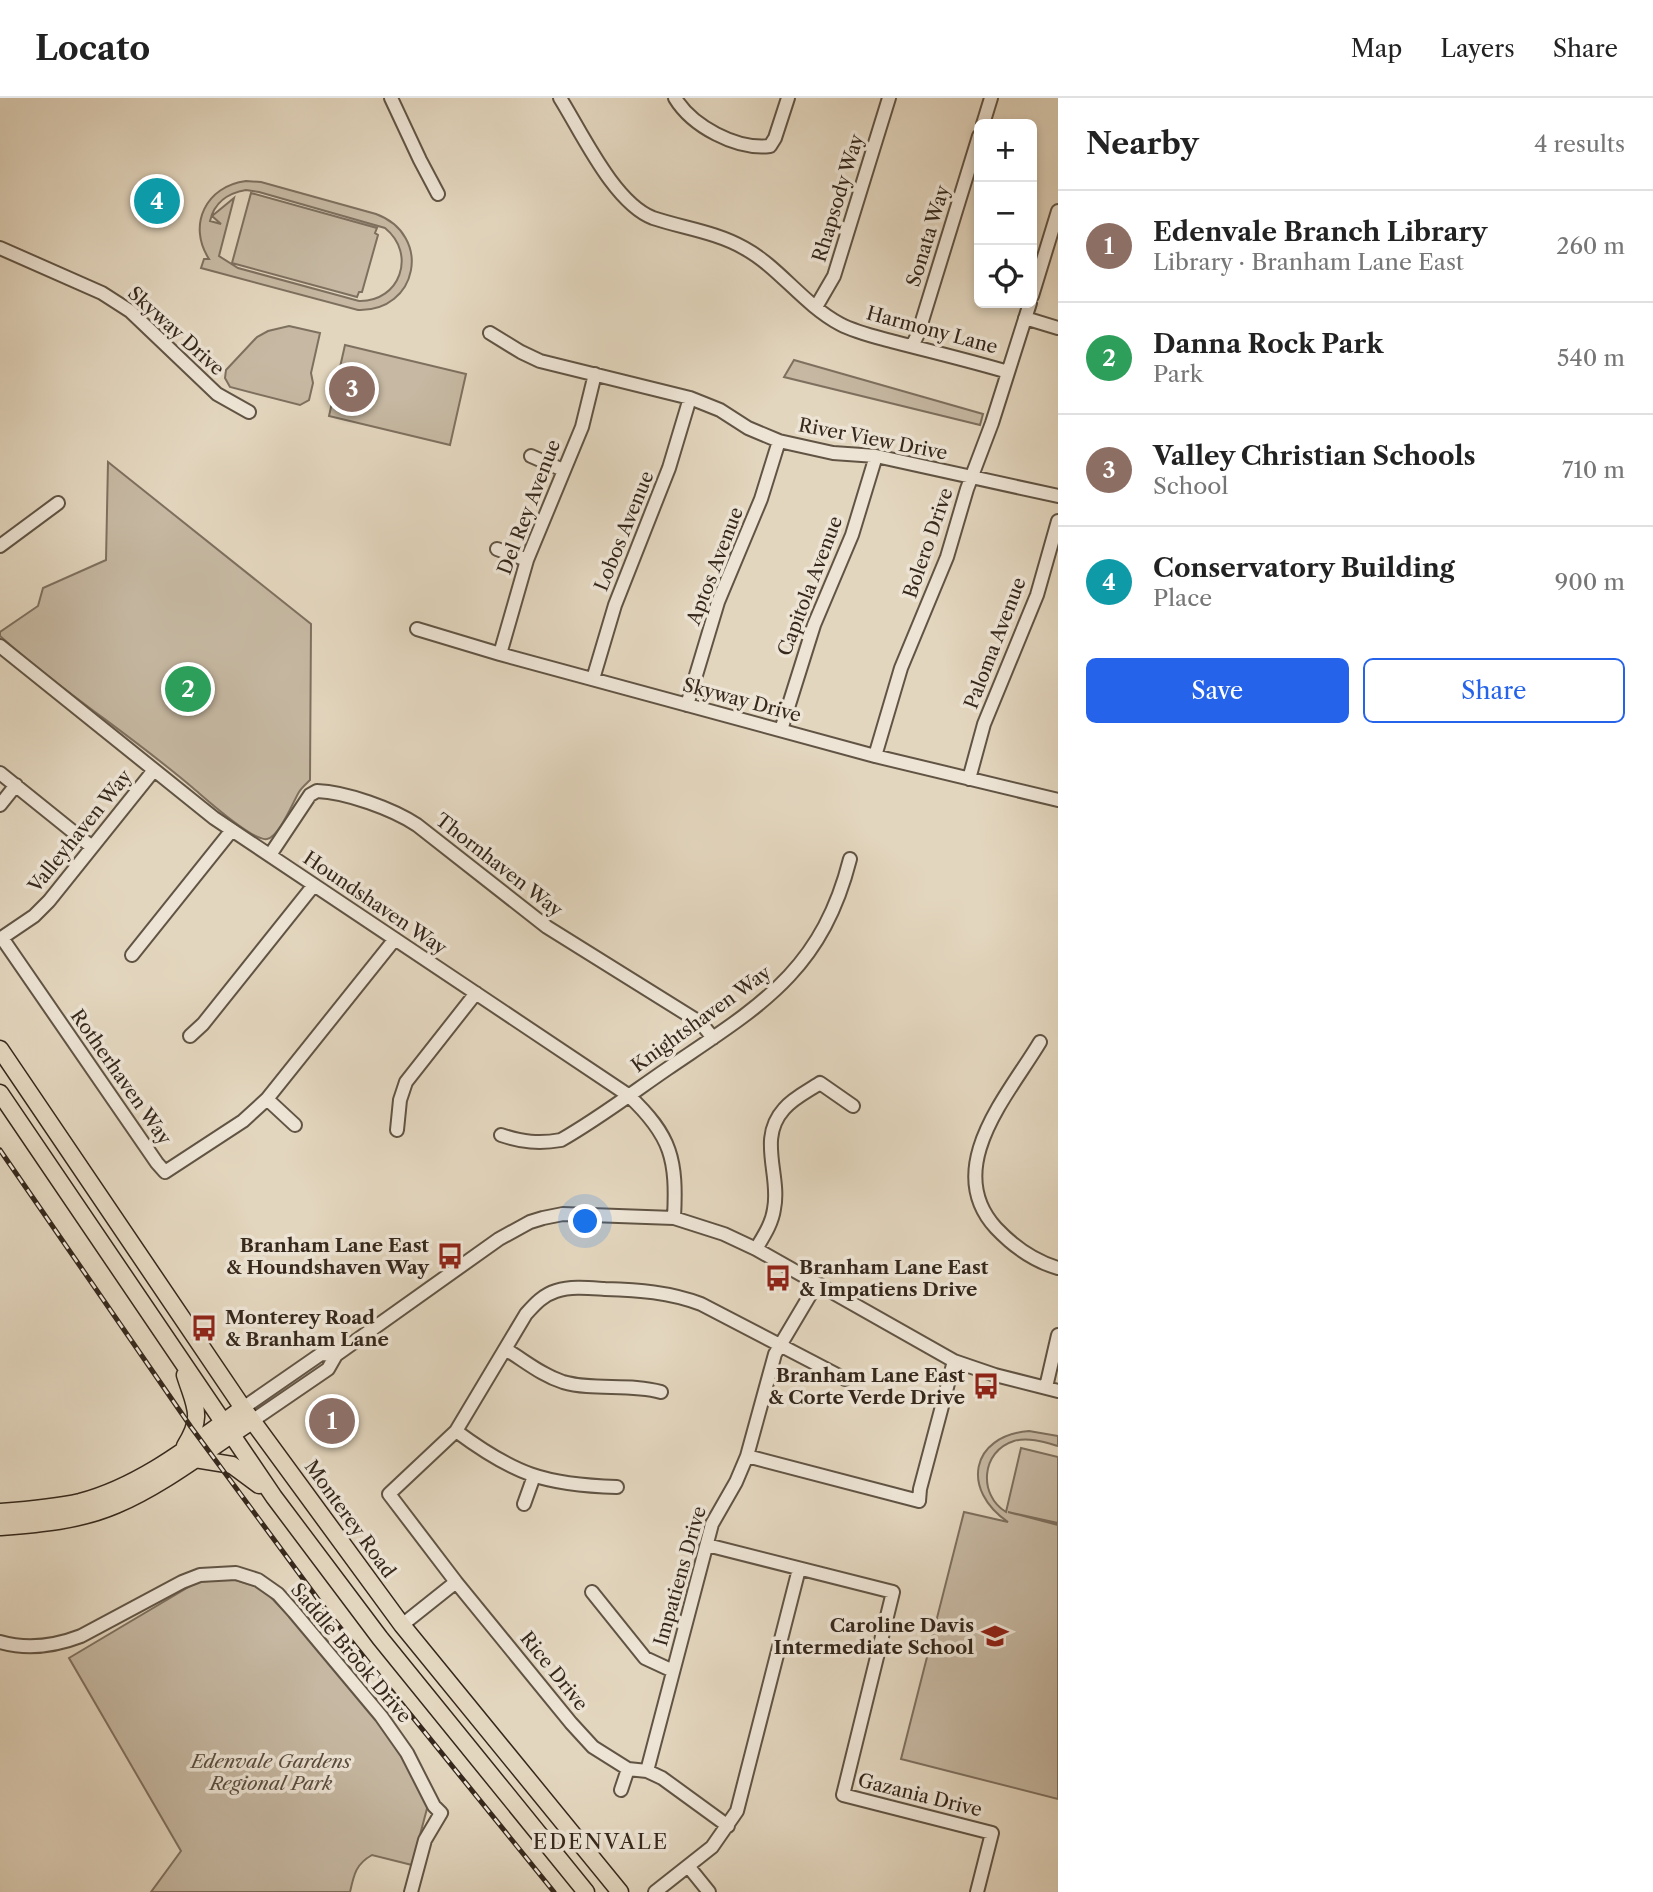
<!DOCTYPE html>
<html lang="en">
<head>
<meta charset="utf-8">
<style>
  body { margin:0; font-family:"Libre Caslon Text",serif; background:#f2f2f2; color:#222 }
  .controls { position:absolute; right:21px; top:21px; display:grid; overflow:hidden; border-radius:10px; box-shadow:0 4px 10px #0003 }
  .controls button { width:63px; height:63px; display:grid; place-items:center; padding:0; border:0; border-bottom:2px solid #e0e0e0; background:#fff; color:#222; font:35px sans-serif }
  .you { position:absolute; left:586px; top:1124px; width:24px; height:24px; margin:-18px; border:5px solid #fff; border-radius:50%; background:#1a73e8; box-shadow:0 0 0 10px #1a73e833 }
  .badge { display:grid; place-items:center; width:46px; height:46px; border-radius:50%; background:#2563eb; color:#fff; font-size:23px; font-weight:700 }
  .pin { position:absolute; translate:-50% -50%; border:4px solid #fff; box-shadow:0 2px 7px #0006 }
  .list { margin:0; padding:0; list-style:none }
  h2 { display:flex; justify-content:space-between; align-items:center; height:91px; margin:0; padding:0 28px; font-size:30px }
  h2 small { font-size:23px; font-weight:400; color:#767676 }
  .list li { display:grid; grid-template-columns:46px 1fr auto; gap:21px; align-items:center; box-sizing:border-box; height:112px; padding:0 28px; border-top:2px solid #e0e0e0 }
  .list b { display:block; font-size:26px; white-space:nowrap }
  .list p { margin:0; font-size:23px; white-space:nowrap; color:#767676 }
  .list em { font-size:23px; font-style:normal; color:#767676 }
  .actions { display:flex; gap:14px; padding:21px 28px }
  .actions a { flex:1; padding:16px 0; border:2px solid #2563eb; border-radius:10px; text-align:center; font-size:24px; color:#2563eb }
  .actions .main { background:#2563eb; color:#fff }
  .icon { flex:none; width:38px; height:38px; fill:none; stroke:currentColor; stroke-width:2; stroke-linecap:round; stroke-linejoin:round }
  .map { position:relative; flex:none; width:1058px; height:1794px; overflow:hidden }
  header { display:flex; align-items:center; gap:42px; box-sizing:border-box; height:98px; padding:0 35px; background:#fff; border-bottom:2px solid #e0e0e0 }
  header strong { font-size:33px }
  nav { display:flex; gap:38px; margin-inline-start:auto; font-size:24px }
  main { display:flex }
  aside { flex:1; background:#fff }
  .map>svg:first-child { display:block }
</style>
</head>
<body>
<header>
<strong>Locato</strong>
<nav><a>Map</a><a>Layers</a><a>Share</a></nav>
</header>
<main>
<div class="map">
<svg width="1058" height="1794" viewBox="0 0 1058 1794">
  <rect width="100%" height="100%" fill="#e3d6be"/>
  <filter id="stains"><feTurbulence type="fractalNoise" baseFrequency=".00286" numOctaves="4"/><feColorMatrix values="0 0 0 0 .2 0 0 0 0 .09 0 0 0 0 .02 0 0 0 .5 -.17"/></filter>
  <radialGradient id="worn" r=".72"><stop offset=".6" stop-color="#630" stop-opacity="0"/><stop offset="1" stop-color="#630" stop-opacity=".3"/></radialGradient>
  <!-- green -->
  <path fill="#c6b8a2" stroke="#7e705f" stroke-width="2" fill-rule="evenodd" d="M246,83L261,84L376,116C433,137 418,214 358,212L201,170L204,161H209C187,127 206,88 246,83ZM246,92L259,94L385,130C417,156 400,204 359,203L238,170L219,158L234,100L212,118L221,126L210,123C214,105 228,95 246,92Z
    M251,95L377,130L375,135L378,137L362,194H359L357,199L232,165Z
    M289,228L320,235L311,275L313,285L309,302L300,307L230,289L225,280L226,272L257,239L268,233Z
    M345,247L466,276L450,347L329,318Z
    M794,262L983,316L980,327L784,279Z
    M108,364L311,526L310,682C306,686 302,689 299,694C293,704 279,739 267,741C253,744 205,700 193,690C131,637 61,593 0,538V534L38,508L43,490L106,462Z
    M1029,1333L1058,1338V1348C1044,1344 1028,1339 1014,1343C981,1353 978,1397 1006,1414L1021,1350L1058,1359V1425L1008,1414L1058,1427V1701L901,1661L964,1414L1008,1424C961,1392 970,1338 1029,1333Z
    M232,1481L263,1491L303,1533L398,1645L429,1703L412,1767L372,1757C356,1766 354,1776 350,1794H151L181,1753L69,1560L197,1484Z"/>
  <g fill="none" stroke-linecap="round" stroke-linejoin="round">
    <!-- minor casing -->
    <g stroke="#615444" stroke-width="16">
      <path id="minor" d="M391,0L420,62L438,96
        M560,0C582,35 614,105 653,120C683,130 716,134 744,150C779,169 803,206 840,226C857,235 877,239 895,244C933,254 971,263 1008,274
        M675,0C692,28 736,52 770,48L775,40L788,0
        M983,26L991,0
        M0,150L102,195L130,213L217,296L249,314
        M1032,198L1058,113
        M816,209L834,178L889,0
        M1025,220L1058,230
        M490,235L521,254L540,263L690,300L720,312L748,330L779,343L833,355L876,358L1058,398
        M912,248L918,236L979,38
        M531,358L563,372
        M0,448L58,405
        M497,451L527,462
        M417,531L500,556L875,658L1058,702
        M0,548L214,720L628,997C672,1038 677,1062 674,1120
        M500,556L527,462L582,329L595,276
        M593,581L615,507L669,370L690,300
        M687,607L718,504L761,401L779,343
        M781,632L814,527L852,437L876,358
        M875,658L901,570L947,459L967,391L992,325L1030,205
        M0,675L92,749
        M969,681L984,626L1037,497L1058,423
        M0,707L16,687
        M270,757L310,697L317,693C346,694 393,711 417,727L547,829L701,925L713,940
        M2,840L157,1065L165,1074L243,1023L267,1001L395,841
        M0,841L34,818L49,803L154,672
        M132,857L232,732
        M190,938L203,926L314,787
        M1040,944C1009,996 941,1070 996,1130C1013,1148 1034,1163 1058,1170
        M267,1001L295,1027
        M397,1032L400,1002L406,984L476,895
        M501,1037C522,1044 539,1046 561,1042C598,1021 632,995 667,971C758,909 821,875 850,761
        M756,1151C763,1139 772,1126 774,1111C781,1077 757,1041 784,1011C793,1000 808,993 820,985L853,1008
        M505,1251C524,1262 541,1277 563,1284C594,1293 629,1285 661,1294
        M1046,1289L1058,1237
        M243,1310L321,1256L336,1257
        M252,1323L328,1271L336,1257L499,1141L530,1124L543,1120L563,1116L674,1120L724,1136L756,1151L954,1263L995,1277L1058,1293
        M456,1333C514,1376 544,1387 617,1389
        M747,1358L919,1403L920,1391L954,1263
        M524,1406L534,1378
        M707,1447L893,1494L843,1697L992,1735L977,1794
        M592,1494L645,1560L673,1573
        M402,1527L456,1484
        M0,1544C28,1552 55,1548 81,1538L182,1484L200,1477L236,1475L258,1482L278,1496L294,1514L381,1618L407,1655L434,1708L441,1715L425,1742L411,1794
        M647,1673L712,1426L736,1384L747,1358L775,1256L816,1187
        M621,1692L628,1671
        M728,1728L662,1680L647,1673L628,1671L593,1649L571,1625L456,1484L389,1396L456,1333L526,1216C535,1206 543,1197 556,1193C572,1188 589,1190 605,1191C639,1192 669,1194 701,1206L845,1281
        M688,1768L709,1794
        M655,1794L712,1749L737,1713L799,1471"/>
    </g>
    <!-- major casing -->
    <g stroke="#36281c" stroke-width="19">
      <path id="major" d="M0,951L243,1310L402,1527L620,1794
        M0,995L274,1399L380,1540L586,1794
        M185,1277C195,1309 204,1318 185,1348
        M195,1361L232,1367L259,1387
        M0,1414C27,1412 54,1410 80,1404C141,1388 193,1346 243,1310
        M0,1429C39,1426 79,1423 116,1407C165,1386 208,1351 252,1323"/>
    </g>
    <!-- minor -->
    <use href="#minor" stroke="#ede4d5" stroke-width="12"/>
    <!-- major -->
    <use href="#major" stroke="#e3d6be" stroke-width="16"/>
    <!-- rail casing -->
    <g stroke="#36281c" stroke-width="5">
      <path id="rail" d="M0,1052L191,1329L326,1512L554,1794"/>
    </g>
    <!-- rail -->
    <use href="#rail" stroke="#ede4d5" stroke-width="2.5" stroke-dasharray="8" stroke-linecap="butt"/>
  </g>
  <!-- icons -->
  <defs>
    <g id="bus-bare" transform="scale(2.1)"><path d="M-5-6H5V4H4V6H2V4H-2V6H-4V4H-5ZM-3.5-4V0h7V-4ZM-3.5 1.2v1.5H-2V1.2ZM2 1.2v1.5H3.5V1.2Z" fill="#8f2418" stroke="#ede4d5" stroke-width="2.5" paint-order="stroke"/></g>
    <g id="school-bare" transform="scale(2.1)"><path d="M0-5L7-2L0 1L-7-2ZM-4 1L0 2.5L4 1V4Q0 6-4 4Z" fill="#8f2418" stroke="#ede4d5" stroke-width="2.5" paint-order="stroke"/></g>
  </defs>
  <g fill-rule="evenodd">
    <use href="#bus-bare" x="450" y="1158"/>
    <use href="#bus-bare" x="778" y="1180"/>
    <use href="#bus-bare" x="204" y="1230"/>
    <use href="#bus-bare" x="986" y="1288"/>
    <use href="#school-bare" x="995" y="1538"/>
  </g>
  <g text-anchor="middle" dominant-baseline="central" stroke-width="7" stroke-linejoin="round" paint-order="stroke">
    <!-- street labels -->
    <g font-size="19" fill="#36281c" stroke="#ede4d5">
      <text transform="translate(838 100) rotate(-73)">Rhapsody Way</text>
      <text transform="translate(928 138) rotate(-73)">Sonata Way</text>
      <text transform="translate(932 232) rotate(15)">Harmony Lane</text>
      <text transform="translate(176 233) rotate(42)">Skyway Drive</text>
      <text transform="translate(873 341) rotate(11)">River View Drive</text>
      <text transform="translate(529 409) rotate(-69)">Del Rey Avenue</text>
      <text transform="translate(624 433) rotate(-68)">Lobos Avenue</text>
      <text transform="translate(928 445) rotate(-71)">Bolero Drive</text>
      <text transform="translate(715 468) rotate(-69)">Aptos Avenue</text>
      <text transform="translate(810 488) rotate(-69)">Capitola Avenue</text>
      <text transform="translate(995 545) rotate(-69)">Paloma Avenue</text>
      <text transform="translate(742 602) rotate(15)">Skyway Drive</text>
      <text transform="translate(80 733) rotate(-51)">Valleyhaven Way</text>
      <text transform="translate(499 767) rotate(38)">Thornhaven Way</text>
      <text transform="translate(375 805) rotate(34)">Houndshaven Way</text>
      <text transform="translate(701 921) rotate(-36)">Knightshaven Way</text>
      <text transform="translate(121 979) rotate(55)">Rotherhaven Way</text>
      <text transform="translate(350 1421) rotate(54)">Monterey Road</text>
      <text transform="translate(680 1478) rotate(-74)">Impatiens Drive</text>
      <text transform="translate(351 1555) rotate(50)">Saddle Brook Drive</text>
      <text transform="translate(554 1573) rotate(51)">Rice Drive</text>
      <text transform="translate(920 1697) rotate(14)">Gazania Drive</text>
    </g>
    <!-- poi labels -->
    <g font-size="19" font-weight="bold" fill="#36281c" stroke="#ede4d5" text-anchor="end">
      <text x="429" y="1147">Branham Lane East<tspan x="429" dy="22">&amp; Houndshaven Way</tspan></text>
      <text x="799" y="1169" text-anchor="start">Branham Lane East<tspan x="799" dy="22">&amp; Impatiens Drive</tspan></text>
      <text x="225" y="1219" text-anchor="start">Monterey Road<tspan x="225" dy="22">&amp; Branham Lane</tspan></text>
      <text x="965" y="1277">Branham Lane East<tspan x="965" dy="22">&amp; Corte Verde Drive</tspan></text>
      <text x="974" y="1527">Caroline Davis<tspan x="974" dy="22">Intermediate School</tspan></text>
    </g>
    <!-- park labels -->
    <g font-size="19" font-style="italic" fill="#5a4c3e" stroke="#ede4d5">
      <text x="271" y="1663">Edenvale Gardens<tspan x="271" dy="22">Regional Park</tspan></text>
    </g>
    <!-- neighbourhood labels -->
    <g font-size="21" letter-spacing="2" fill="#36281c" stroke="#ede4d5">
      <text x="601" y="1743">EDENVALE</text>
    </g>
  </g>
  <rect width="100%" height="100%" filter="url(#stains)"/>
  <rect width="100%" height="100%" fill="url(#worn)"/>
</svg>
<div class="controls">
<button>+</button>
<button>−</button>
<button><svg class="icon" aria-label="locate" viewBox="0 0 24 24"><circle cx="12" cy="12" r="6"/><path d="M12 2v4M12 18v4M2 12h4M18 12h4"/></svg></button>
</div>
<div class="you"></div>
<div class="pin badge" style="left:332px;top:1323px;background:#8d6e63">1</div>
<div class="pin badge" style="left:188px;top:591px;background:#2e9e5b">2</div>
<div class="pin badge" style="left:352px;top:291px;background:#8d6e63">3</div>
<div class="pin badge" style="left:157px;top:103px;background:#0f9aa8">4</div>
</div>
<aside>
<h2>Nearby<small>4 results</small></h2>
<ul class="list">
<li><span class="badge" style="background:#8d6e63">1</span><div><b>Edenvale Branch Library</b><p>Library · Branham Lane East</p></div><em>260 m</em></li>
<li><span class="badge" style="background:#2e9e5b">2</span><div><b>Danna Rock Park</b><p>Park</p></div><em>540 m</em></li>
<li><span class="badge" style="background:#8d6e63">3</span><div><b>Valley Christian Schools</b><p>School</p></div><em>710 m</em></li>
<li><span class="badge" style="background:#0f9aa8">4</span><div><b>Conservatory Building</b><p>Place</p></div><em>900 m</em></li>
</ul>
<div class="actions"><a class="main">Save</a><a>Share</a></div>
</aside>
</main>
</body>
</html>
